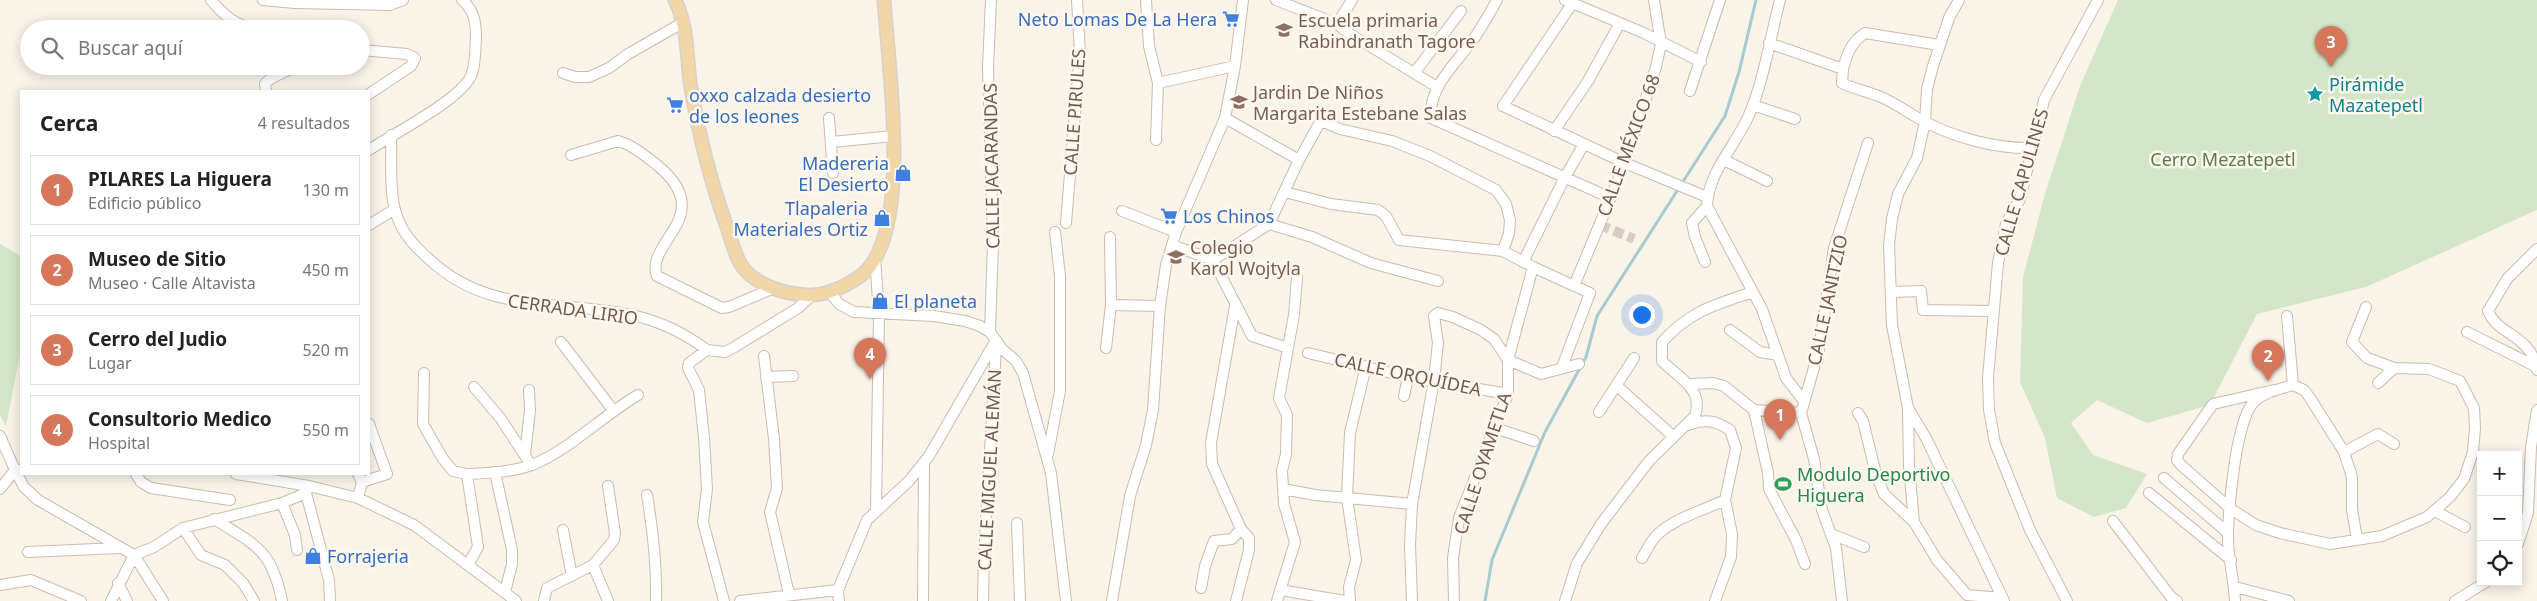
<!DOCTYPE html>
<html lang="es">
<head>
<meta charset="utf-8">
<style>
  body { margin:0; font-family:"Noto Sans",sans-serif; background:#f2f2f2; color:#222 }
  .controls { position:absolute; right:15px; bottom:15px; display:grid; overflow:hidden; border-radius:0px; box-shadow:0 2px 12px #0003 }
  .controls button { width:45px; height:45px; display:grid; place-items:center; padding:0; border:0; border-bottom:1px solid #e0e0e0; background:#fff; color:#222; font:25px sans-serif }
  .you { position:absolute; left:1641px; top:314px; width:18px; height:18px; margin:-12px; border:4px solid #fff; border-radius:50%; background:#1a73e8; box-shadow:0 0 0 8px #1a73e833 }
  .badge { display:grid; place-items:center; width:32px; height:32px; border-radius:50%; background:#d6775b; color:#fff; font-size:16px; font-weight:700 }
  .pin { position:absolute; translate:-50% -41px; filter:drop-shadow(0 1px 2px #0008) }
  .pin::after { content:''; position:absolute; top:26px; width:18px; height:15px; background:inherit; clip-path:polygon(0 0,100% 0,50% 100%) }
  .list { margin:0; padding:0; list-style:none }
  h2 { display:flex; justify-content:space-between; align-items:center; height:65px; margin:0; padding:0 20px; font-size:21px }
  h2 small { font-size:16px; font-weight:400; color:#767676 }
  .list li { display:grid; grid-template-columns:32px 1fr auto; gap:15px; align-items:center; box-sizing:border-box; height:70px; margin:0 10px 10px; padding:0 10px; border:1px solid #e0e0e0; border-radius:0px }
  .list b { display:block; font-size:19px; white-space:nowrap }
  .list p { margin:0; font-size:16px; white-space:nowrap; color:#767676 }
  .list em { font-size:16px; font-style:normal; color:#767676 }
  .icon { flex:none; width:28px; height:28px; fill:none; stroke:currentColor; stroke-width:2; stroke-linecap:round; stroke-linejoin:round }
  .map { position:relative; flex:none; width:2537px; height:601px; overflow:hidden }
  .search { position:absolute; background:#fff; box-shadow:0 2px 12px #0003; left:20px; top:20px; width:350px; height:55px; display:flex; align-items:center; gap:12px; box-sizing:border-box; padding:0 18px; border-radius:28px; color:#767676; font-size:19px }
  .panel { position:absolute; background:#fff; box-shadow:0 2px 12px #0003; left:20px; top:90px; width:350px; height:385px; border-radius:0px }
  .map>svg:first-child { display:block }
</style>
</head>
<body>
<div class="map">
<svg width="2537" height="601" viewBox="0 0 2537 601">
  <rect width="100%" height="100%" fill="#faf3e8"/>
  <!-- green -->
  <path fill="#d4e6c8" d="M2118,0H2537V210L2366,287L2257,314L2210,405L2147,423L2097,400L2071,423L2093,455L2147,474L2126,508L2094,517L2057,498L2045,438L2020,382L2023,277L2045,194L2080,86Z
    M0,244L21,256V348L6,426L0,415Z"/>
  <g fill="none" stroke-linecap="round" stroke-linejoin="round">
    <!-- stream -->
    <path stroke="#a6cbd2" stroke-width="3" d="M1485,601L1492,560L1545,432L1586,357L1597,316L1725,116L1739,72L1756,0"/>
    <!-- minor-tunnel -->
    <path stroke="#d8cdc2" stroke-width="10" stroke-dasharray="10 5" stroke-linecap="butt" d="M1600,225L1634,239"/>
    <!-- minor casing -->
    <g stroke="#cbbbaf" stroke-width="12">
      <path id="minor" d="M211,0C225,17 239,28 261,29
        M263,0L295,3L390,5L403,0
        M1146,0L1149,46L1158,83L1156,140
        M1276,0L1337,24L1350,34L1437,87
        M1497,0C1490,13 1483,25 1475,37C1458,62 1428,86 1431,118L1611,198
        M1565,0L1644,33L1701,62
        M1780,0C1770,38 1764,80 1749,115C1736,145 1708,172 1707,206L1762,309L1786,378L1803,400
        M1959,0L1949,18L1933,66L1927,89L1925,122L1917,158L1898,194L1892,219L1889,245L1892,325L1908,408L1926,438L2004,601
        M1572,4L1503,106L1625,163L1707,197
        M1337,24L1352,0
        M1769,43L1843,69L1842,83C1854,89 1869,92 1881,97C1897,104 1910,114 1925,122C1957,138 1996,149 2032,148
        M361,50L407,54L415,58L411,66L369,94
        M1843,69C1847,54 1851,42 1865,33L1939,45
        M1415,72L1461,11
        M563,73L575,77H589L609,68L628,54L684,22
        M1158,83L1235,66
        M266,91L265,84L270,79L296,66
        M1690,91L1720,0
        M1753,105L1795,119
        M829,118L833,173
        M1225,118L1299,160
        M1554,131L1588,81L1620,23
        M391,135C392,159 389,187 395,210C401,232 413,245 429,259C489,316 563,299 636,316C661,322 687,335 707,350
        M832,142L893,136
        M369,150C393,134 460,100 471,76C476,64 475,50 476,38C476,22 474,10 462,0
        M571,155L618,141C633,145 645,156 657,165C719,216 644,242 657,276L722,308L729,307L774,288
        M1724,160L1767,181
        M1285,192L1331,204L1378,210L1386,216L1399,240L1503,251L1533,267L1590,293L1562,367
        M1122,211L1176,232
        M1066,223L1080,53L1077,0
        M1269,224L1312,237L1371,263L1438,281
        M369,225L395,209
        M1172,245L1213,260L1252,336L1288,348
        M2537,249L2507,279L2488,311C2498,336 2531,334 2537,370
        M875,257L879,315L876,511
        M1213,260L1269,224L1299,160L1319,124L1324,122L1340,129L1392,141L1430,156L1496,190L1506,204L1510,220L1509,233L1503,251
        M1523,262L1565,177L1584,144
        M1705,262L1695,237L1692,223L1707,206
        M1574,286L1625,163L1656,67L1661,44L1654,0
        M830,292L839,304L854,312L934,316L965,321L980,326L990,332L1002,349L1016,361L1023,373L1051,473L1066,601
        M1891,292L1921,291L1923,310L1992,311
        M1111,305L1160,306
        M1235,306L1211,443L1212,464L1241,529L1249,538V550L1236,601
        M2287,316L2293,385
        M1730,330L1760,352L1778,355
        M990,332L993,243L988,67L991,0
        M2467,332L2537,367
        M561,342L613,410
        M1106,348L1111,305L1110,237
        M1308,353L1408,377L1508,394
        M764,356L774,439L777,488L770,512L789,594
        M424,373L423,424L443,459L453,471L467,474
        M766,377L793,376
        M2378,383L2394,368
        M1690,384L1713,383L1724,386L1754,410L1801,413
        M2293,385L2304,390L2310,398L2344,452L2352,477V509L2357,539
        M1617,386L1674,437
        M474,387L501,419L531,465
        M2274,390L2213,404L2178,454L2177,460L2181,465L2231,509L2256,525L2280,533L2330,544L2382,536L2427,517L2450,497L2464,479L2473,452L2475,428L2474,408L2460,381L2429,369L2394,368L2367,358L2352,342L2366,307
        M1404,396L1408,377
        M1908,409L1909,466L1914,522
        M1754,410L1768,473L1769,489L1796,540L1805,564
        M1599,412L1634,358
        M1858,413L1863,421L1876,474L1884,494L1914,522L1937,560L1967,595L2002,598
        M1688,425C1705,419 1715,420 1730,430L1736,448L1725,500L1732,534L1731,557L1715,601
        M1495,428L1534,441
        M0,436L15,470H20
        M2344,452L2378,434L2394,444
        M1048,454L1060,391V276L1055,232
        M525,455L530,410L529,390
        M495,472L512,550V564L505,592
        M136,474L141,482L151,488L230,500
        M236,474L309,486L358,498L414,525L516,601
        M358,474L362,482L358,498
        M2164,478L2228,533
        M362,482L387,474L369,424
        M308,488L306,493L329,580L330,601
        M0,489L15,470L24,487L38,500L134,555L163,601
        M1283,489L1315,495L1412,504
        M2149,493L2231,560
        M647,495C653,531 657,565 656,601
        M282,503L295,535L297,550
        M2435,511L2465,527
        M214,519C256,545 272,550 282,601
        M2113,521L2171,597L2177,601
        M1017,523L1020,601
        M183,528L201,555L225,565L243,583L254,601
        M563,530L572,576
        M1831,534L1864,547
        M2518,544L2528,513L2531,447L2537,410
        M28,552L119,548
        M1642,558C1647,550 1651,540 1658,534C1677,517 1702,511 1725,500
        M468,565L478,547L467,474C488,473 512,472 532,465C571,449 602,416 638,395
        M118,583L127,601
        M0,585L31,580L81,601
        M2235,587L2289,601
        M1201,588L1205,566L1214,541L1232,539L1241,529
        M1280,590L1345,601
        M111,601L134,555L154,547L183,528L282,503L306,493
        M544,601L547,588L593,565
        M608,601L593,565L614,540L615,533L608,486
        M724,601L703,522L707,489L704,438L699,390L688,368L689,363L707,350L725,352L733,348L798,308L812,295
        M740,601L838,590
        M839,601L838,590L867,520L909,481L929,456L996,340
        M923,601L924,463
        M983,601C984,514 993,428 996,341
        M1112,601L1130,496L1146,445L1153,410L1160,306L1166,265L1176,232L1225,118L1235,66L1243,0
        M1277,601L1295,542L1284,504L1282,471L1286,454L1287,415L1279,398L1294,315L1297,277
        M1350,601L1349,587L1356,560L1347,497L1350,433L1366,366
        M1412,601L1410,545L1412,504L1434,380L1438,343L1434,316L1438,313L1453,317L1481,330L1494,339L1508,360L1541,374L1579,364
        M1454,601L1453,558L1459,518L1508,394V360L1533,267
        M1565,601L1577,563L1601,524L1649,461L1695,416C1704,389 1679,378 1662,361V342C1690,311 1714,305 1753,292
        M1842,601L1836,548L1822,510L1814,459L1801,413L1819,350L1834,248L1868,143
        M2067,601L2030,530L1995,443L1989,410L1988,378L1998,263L2006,224L2020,199L2044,100L2098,0
        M2235,601C2234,578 2227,555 2228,532C2229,504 2236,425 2252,404C2261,393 2279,389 2293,385
        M2455,601L2486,582"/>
    </g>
    <!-- major casing -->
    <g stroke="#d7d1ce" stroke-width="15">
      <path id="major" d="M675,0C689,29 686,57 691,88C699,135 711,183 727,227C731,239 734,252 740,263C752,284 783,294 806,295C819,296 830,292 842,287C851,282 860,278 867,270C912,220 888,65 884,0"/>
    </g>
    <!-- minor -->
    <use href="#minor" stroke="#fff" stroke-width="10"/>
    <!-- major -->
    <use href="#major" stroke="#f1d6a8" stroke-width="12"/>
  </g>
  <!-- icons -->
  <defs>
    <g id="supermarket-bare" transform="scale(1.35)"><path d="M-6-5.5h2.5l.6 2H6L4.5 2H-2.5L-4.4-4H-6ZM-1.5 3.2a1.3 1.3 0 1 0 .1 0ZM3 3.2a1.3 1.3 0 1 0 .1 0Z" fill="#3f7fe0" stroke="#fdf7ee" stroke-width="2.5" paint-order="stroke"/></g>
    <g id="school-bare" transform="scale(1.35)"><path d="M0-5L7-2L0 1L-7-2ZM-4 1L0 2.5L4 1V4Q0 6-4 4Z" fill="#8d6e63" stroke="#fdf7ee" stroke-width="2.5" paint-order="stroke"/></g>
    <g id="sight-bare" transform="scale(1.35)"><path d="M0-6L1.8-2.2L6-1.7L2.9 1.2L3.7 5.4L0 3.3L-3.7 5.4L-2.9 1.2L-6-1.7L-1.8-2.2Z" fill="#0f9aa8" stroke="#fdf7ee" stroke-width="2.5" paint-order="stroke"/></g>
    <g id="shop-bare" transform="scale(1.35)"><path d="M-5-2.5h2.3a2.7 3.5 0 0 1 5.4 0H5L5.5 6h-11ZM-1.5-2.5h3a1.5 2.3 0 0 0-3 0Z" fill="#3f7fe0" stroke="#fdf7ee" stroke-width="2.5" paint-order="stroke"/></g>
    <g id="stadium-bare" transform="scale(1.35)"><path d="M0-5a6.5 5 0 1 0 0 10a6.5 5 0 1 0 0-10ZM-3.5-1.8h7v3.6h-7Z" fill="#2e9e5b" stroke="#fdf7ee" stroke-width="2.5" paint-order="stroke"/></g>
  </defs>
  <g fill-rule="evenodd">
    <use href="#supermarket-bare" x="1231" y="19"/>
    <use href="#school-bare" x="1284" y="30"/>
    <use href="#sight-bare" x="2315" y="94"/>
    <use href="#school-bare" x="1239" y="102"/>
    <use href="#supermarket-bare" x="675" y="105"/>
    <use href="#shop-bare" x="903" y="173"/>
    <use href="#supermarket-bare" x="1169" y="216"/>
    <use href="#shop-bare" x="882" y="218"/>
    <use href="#school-bare" x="1176" y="257"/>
    <use href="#shop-bare" x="880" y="301"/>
    <use href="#stadium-bare" x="1783" y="484"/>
    <use href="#shop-bare" x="313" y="556"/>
  </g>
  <g text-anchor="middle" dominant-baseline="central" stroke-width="5" stroke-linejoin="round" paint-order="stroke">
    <!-- shop labels -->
    <g font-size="18" fill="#366cbe" stroke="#fdf7ee" text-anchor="start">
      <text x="1217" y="19" text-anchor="end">Neto Lomas De La Hera</text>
      <text x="689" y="95">oxxo calzada desierto<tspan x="689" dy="21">de los leones</tspan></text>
      <text x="889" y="163" text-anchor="end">Madereria<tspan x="889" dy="21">El Desierto</tspan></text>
      <text x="868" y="208" text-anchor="end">Tlapaleria<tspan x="868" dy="21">Materiales Ortiz</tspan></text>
      <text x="1183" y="216">Los Chinos</text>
      <text x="894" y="301">El planeta</text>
      <text x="327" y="556">Forrajeria</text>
    </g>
    <!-- education labels -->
    <g font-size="18" fill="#785e54" stroke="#fdf7ee" text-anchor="start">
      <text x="1298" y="20">Escuela primaria<tspan x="1298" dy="21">Rabindranath Tagore</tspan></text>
      <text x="1253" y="92">Jardin De Niños<tspan x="1253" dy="21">Margarita Estebane Salas</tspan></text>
      <text x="1190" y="247">Colegio<tspan x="1190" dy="21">Karol Wojtyla</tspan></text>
    </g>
    <!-- culture labels -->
    <g font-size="18" fill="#0d838f" stroke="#fdf7ee" text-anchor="start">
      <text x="2329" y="84">Pirámide<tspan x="2329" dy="21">Mazatepetl</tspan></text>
    </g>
    <!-- street labels -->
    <g font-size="18" fill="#715b4f" stroke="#fdf7ee">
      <text transform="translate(1074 112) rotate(-86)">CALLE PIRULES</text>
      <text transform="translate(1628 145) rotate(-70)">CALLE MÉXICO 68</text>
      <text transform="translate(991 166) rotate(-91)">CALLE JACARANDAS</text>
      <text transform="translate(2021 182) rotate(-74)">CALLE CAPULINES</text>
      <text transform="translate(1827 300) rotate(-78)">CALLE JANITZIO</text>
      <text transform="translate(573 309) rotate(8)">CERRADA LIRIO</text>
      <text transform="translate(1408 374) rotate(12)">CALLE ORQUÍDEA</text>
      <text transform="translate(1482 463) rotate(-72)">CALLE OYAMETLA</text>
      <text transform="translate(989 470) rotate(-87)">CALLE MIGUEL ALEMÁN</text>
    </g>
    <!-- park labels -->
    <g font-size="18" fill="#597b4b" stroke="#fdf7ee">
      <text x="2223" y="159">Cerro Mezatepetl</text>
    </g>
    <!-- leisure labels -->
    <g font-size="18" fill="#27864d" stroke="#fdf7ee" text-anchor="start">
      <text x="1797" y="474">Modulo Deportivo<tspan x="1797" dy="21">Higuera</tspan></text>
    </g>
  </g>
</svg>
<div class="controls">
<button>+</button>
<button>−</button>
<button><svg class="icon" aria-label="locate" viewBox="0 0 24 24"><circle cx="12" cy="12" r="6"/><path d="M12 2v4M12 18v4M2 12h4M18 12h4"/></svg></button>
</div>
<div class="you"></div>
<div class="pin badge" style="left:1780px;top:440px">1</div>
<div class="pin badge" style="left:2268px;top:381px">2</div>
<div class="pin badge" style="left:2331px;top:67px">3</div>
<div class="pin badge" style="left:870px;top:379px">4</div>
<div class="search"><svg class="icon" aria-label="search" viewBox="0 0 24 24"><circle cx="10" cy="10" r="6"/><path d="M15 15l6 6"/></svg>Buscar aquí</div>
<section class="panel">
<h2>Cerca<small>4 resultados</small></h2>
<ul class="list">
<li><span class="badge">1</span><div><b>PILARES La Higuera</b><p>Edificio público</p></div><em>130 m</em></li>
<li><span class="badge">2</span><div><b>Museo de Sitio</b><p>Museo · Calle Altavista</p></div><em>450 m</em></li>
<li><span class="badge">3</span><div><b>Cerro del Judio</b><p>Lugar</p></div><em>520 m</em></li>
<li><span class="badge">4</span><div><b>Consultorio Medico</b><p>Hospital</p></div><em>550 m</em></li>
</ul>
</section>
</div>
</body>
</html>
